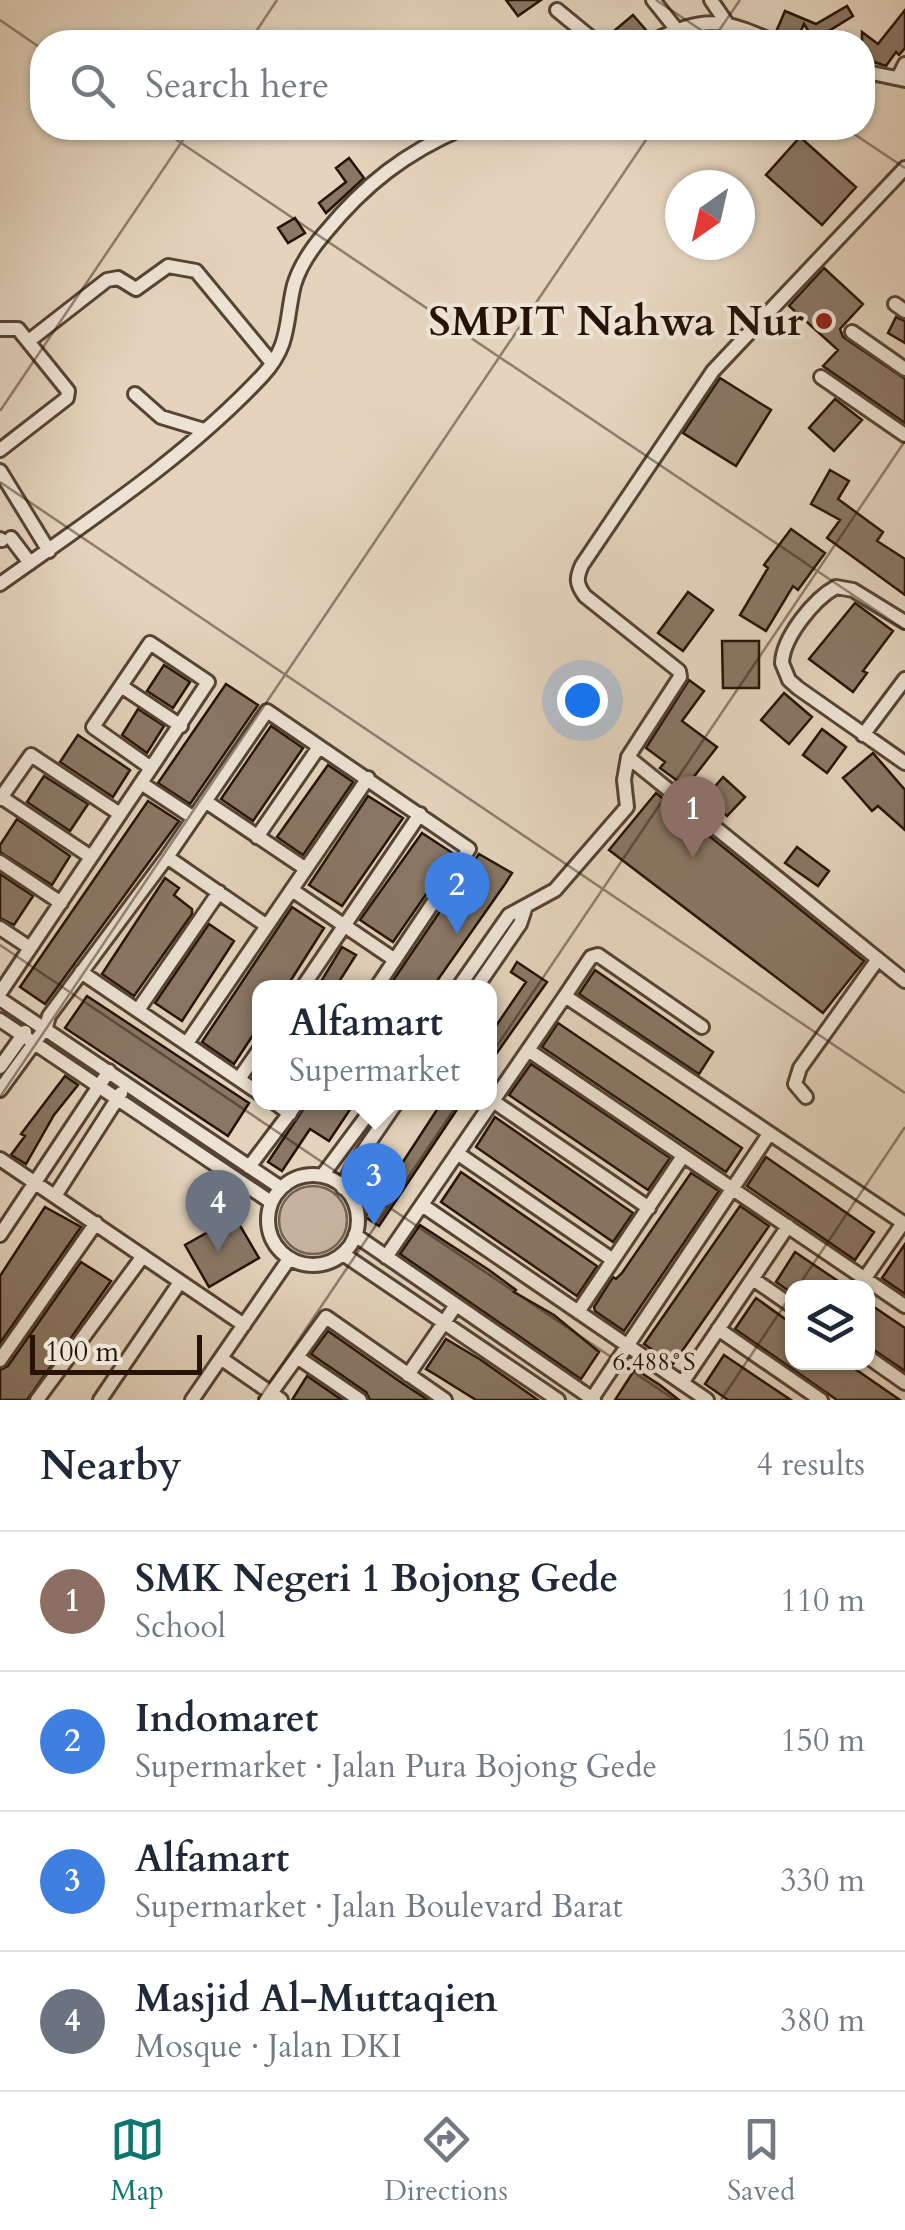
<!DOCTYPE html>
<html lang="en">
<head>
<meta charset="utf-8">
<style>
  body { margin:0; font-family:Cardo,serif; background:#f6f6f7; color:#1f2937 }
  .controls { position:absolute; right:30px; bottom:30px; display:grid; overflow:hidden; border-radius:20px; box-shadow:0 2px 8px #0004 }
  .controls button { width:90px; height:90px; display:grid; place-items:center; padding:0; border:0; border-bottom:2px solid #e0e1e3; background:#fff; color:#1f2937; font:50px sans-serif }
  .compass { position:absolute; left:665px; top:170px; width:90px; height:90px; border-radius:50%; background:#fff; box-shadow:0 2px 8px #0004; rotate:214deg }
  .scale { position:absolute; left:30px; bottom:25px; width:172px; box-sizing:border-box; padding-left:10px; border:5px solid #261306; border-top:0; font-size:28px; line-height:35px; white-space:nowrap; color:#261306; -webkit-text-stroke:8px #ede3d4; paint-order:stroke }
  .you { position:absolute; left:582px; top:700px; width:35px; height:35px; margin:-25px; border:8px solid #fff; border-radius:50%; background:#1a73e8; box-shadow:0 0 0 15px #1a73e833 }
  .badge { display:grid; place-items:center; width:65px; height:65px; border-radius:50%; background:#0f766e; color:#fff; font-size:32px; font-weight:700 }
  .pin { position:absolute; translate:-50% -82px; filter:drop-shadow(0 2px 5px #0008) }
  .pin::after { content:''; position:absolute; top:52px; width:35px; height:30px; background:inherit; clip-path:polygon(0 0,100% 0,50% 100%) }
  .popup { position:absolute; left:252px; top:980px; width:245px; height:130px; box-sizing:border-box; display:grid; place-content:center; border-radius:20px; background:#fff; filter:drop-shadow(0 2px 8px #0005); font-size:32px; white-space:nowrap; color:#747a83 }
  .popup b { font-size:38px; color:#1f2937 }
  .popup::after { content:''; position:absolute; left:50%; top:100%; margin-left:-20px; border:20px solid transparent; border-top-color:#fff }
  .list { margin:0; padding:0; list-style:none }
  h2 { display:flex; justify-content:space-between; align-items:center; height:130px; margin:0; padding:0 40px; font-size:42px }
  h2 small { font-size:32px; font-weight:400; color:#747a83 }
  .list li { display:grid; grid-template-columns:65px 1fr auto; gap:30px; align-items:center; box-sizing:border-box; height:140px; padding:0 40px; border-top:2px solid #e0e1e3 }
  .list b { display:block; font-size:38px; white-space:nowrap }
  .list p { margin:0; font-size:32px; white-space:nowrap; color:#747a83 }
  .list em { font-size:32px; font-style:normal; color:#747a83 }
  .icon { flex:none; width:55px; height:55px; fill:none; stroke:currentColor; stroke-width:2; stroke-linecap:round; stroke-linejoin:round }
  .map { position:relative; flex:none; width:905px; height:1400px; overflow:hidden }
  .search { position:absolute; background:#fff; box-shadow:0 2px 8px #0004; left:30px; right:30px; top:30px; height:110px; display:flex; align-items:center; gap:25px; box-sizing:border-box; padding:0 35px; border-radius:40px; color:#747a83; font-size:38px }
  .sheet { height:690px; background:#fff }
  nav { display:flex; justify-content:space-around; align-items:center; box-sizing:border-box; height:140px; border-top:2px solid #e0e1e3; background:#fff; font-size:28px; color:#747a83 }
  nav a { display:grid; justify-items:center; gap:5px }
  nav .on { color:#0f766e }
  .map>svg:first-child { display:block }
</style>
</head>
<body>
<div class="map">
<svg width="905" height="1400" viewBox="0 0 905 1400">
  <rect width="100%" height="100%" fill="#e4d4bd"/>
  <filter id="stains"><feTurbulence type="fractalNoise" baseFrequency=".002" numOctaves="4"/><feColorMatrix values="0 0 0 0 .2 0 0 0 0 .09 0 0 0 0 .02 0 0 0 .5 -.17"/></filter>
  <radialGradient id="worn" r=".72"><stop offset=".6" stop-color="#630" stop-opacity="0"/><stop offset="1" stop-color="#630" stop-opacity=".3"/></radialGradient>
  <!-- green -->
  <path fill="#c4b39e" stroke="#756352" stroke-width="2.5" d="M279 1220a34 34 0 1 1 68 0a34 34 0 1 1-68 0Z"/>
  <!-- building -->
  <path fill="#897765" stroke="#261306" stroke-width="2.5" d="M506,0H541L518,16Z
    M847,6L853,16L814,40L804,24L796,42L776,32L785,11L816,24Z
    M905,10V48L899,55L896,52L886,66L862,58V32L878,44Z
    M633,15L646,30L632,42H626L615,30Z
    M800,137L856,187L822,225L766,175Z
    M349,158L364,178L326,213L319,203L346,182L336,168Z
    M295,218L305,233L288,243L278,228Z
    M824,268L863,304L840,329L843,337L905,379V423L823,366L838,350L789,306Z
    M896,317L905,321V343L888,333Z
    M720,378L771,410L736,466L683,433Z
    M835,399L862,420L834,451L809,428Z
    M830,470L849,481L838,499L883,532L877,541L905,559V595L827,538L840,520L811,504Z
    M791,529L825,553L798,590L793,586L766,631L740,615L768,568L764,565Z
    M688,592L713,610L683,651L658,633Z
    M855,603L893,631L863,671L867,673L853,692L809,659Z
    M722,641H759V688H723Z
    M164,665L190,682L173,708L147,691Z
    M689,680L704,691L682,721L717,747L686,787L660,768L665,762L646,748Z
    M226,684L258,705L190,804L158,783Z
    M784,693L812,717L789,744L761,720Z
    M138,709L164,726L147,753L122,735Z
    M271,726L303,748L253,821L221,799Z
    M822,729L846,747L827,773L803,755Z
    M78,735L130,770L113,797L60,762Z
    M873,753L905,790V830L878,806L872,811L843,778Z
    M328,765L353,782L303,855L277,837Z
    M44,776L88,804L70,831L27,802Z
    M723,777L745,797L727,816L706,797Z
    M656,793L864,961L823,1013L609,850Z
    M368,796L403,818L342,906L309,885Z
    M148,801L179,821L45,1004L20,987Z
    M17,819L70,856L52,885L0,852V845Z
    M422,833L454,854L393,942L360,920Z
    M797,847L829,871L818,886L785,863Z
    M479,854L512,873L505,884L432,988H388Z
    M0,874L33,896L14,925L0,918Z
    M165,878L179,888L174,895L192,909V914L134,996L102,974Z
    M292,907L324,928L286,988H259V1026L234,1064L202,1042Z
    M209,924L234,941L182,1021L155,1003Z
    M342,947L356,955L335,988H317Z
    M517,962L547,982L489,1064V1036L526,982L511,972Z
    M595,970L713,1052L699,1074L579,994Z
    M87,996L249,1103L228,1136L65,1028Z
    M558,1023L742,1148L726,1172L542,1047Z
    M531,1064L670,1158L648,1190L509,1095Z
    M65,1076L78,1085L54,1115L26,1164L11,1155L25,1136L21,1134Z
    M308,1102H355L329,1141L310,1129L282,1171L268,1162Z
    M442,1102H462L379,1226L365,1217L376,1200L357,1188L377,1158L397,1171Z
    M495,1117L633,1213L613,1242L476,1147Z
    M766,1157L874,1232L855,1260L747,1186Z
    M461,1172L597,1266L577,1296L441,1202Z
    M691,1173L719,1191L624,1331L595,1311L594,1307L613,1277L616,1279L622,1273Z
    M740,1206L769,1226L673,1364L644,1344Z
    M45,1207L81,1227L0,1343V1276Z
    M235,1217L259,1258L209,1287L185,1245Z
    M420,1225L489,1270L516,1290L514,1292L554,1315L599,1352L581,1379L400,1254Z
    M905,1244V1294L882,1278Z
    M795,1252L838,1281L847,1288H792V1293L776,1282Z
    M81,1262L111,1281L27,1400H0V1370L8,1366Z
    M756,1298L792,1324V1362H845L900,1400H837L735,1329Z
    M868,1303L905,1328V1371L868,1346Z
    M328,1331L402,1383L428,1400H370L366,1392L311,1354Z
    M446,1339L481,1360L538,1400H476L436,1375L426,1369Z
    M724,1355L767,1384L791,1400H728L705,1384Z
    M635,1369L660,1385L679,1400H615Z
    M307,1376L342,1400H292Z"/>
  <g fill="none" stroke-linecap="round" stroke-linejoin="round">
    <!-- minor casing -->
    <g stroke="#564334" stroke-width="18">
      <path id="minor" d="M653,0L677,30
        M711,0L726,22
        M557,10L596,42
        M651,42C703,16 722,18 774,42
        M862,71L905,80
        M898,78L905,64
        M497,128H520
        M895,304L905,311
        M0,329H18L68,391L67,398L0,450
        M852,332L905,369
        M30,340L107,280L118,278L136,289L168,266L196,271L272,363
        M821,377L905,435
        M135,394L161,417L204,430
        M0,471L49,551
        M11,538L30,563
        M0,539L2,540
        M0,584C90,520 186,457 262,376C291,345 285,322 294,285C300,265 312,248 325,233C365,184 405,153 463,128
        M905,622L853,590L836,587C814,599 783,637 782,663L789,680L798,688L905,763
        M121,686L181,726
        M863,735L905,679
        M628,757L905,981
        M141,783L194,818
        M1,797L91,857
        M0,799L31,755L120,814
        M205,801L306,869
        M257,837L319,747
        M167,857L267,926
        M0,862L61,903
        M292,890L395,960
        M0,928L30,948
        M81,972L259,1093
        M302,988L420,814
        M458,988L509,915L555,890L627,807L624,780L628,757L680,677L679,671L585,596C576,584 576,578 582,565L713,371L905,168
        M476,988L520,924L526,906
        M0,993L151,768L93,727L150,643L208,682L151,768
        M565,996L591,957L598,955L702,1027
        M0,999L281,1188
        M138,1010L219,892
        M0,1020L271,1202
        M187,1043L368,778
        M528,1050L905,1306
        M0,1067L25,1032
        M239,1079L259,1050
        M0,1090L46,1027L49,1016L167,857L267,711L469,849L376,988
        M806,1097L795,1084L800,1068L878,959
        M493,1101L649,1208
        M274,1102L290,1114
        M457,1153L613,1260
        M0,1159L244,1325
        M249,1167L298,1102
        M268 1220a45 45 0 1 1 90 0a45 45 0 1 1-90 0Z
        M322,1176L377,1102
        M343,1188L351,1169L397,1102
        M55,1196L121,1093
        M422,1205L707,1400
        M0,1235L109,1071
        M355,1235L594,1400
        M343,1254L558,1400
        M386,1257L565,996L905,1224
        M865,1278L903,1223
        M753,1279L792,1306
        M578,1312L683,1156
        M718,1329L821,1400
        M297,1357L360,1400
        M868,1357L905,1383
        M222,1359L281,1400
        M0,1360L96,1223
        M408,1375L456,1305
        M682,1383L788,1226
        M37,1400L143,1256
        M100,1400L180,1282
        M192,1400L289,1259
        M266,1400L326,1317L445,1400
        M591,1400L769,1134"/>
    </g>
    <!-- minor -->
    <use href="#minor" stroke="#ede3d4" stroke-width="12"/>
  </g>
  <!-- ticks -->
  <path fill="none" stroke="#261306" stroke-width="2.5" stroke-opacity="0.45" d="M656,0L719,42M0,20L42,49M249,42L277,0M711,42L740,0M159,128L905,630M845,128L905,168M0,411L191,128M0,482L905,1093M0,945L675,1400M0,1097L654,128M797,1288L905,1127M258,1400L905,441M721,1400L792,1294"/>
  <!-- markers -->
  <circle fill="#8f2418" stroke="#ede3d4" stroke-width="4" cx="824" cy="321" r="10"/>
  <g text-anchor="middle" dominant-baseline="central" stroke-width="8" stroke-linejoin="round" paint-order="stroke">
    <!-- poi labels -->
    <g font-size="42" font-weight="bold" fill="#261306" stroke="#ede3d4" text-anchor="end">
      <text x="804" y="321">SMPIT Nahwa Nur</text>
    </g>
  </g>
  <g font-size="25" text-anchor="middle" fill="#261306" stroke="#ede3d4" stroke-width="8" stroke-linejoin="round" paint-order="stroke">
    <text x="654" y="1370">6.488°S</text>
  </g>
  <rect width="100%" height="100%" filter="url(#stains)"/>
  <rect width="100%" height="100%" fill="url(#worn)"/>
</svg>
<div class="controls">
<button><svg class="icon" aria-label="layers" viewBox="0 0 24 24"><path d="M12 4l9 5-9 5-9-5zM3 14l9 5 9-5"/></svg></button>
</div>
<svg class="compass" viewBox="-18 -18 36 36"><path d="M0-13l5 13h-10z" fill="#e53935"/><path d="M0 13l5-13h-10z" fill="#747a83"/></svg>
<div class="scale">100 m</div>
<div class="you"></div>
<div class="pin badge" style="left:693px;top:858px;background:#8d6e63">1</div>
<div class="pin badge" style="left:457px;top:934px;background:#3f7fe0">2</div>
<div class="pin badge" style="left:374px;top:1225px;background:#3f7fe0">3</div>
<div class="popup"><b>Alfamart</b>Supermarket</div>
<div class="pin badge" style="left:218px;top:1252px;background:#6b7280">4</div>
<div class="search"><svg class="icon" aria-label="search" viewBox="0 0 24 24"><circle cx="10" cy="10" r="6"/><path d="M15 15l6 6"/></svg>Search here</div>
</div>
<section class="sheet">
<h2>Nearby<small>4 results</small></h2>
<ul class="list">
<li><span class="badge" style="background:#8d6e63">1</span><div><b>SMK Negeri 1 Bojong Gede</b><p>School</p></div><em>110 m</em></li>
<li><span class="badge" style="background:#3f7fe0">2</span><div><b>Indomaret</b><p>Supermarket · Jalan Pura Bojong Gede</p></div><em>150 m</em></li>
<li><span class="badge" style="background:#3f7fe0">3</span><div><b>Alfamart</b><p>Supermarket · Jalan Boulevard Barat</p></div><em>330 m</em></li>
<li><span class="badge" style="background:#6b7280">4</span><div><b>Masjid Al-Muttaqien</b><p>Mosque · Jalan DKI</p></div><em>380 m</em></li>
</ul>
</section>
<nav>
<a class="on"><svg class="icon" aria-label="map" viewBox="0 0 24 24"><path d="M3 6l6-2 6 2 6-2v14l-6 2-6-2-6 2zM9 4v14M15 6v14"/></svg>Map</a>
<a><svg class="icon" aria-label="directions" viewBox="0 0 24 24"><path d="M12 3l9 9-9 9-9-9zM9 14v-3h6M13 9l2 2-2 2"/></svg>Directions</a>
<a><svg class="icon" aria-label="saved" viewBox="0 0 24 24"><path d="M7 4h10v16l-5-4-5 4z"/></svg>Saved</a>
</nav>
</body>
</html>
